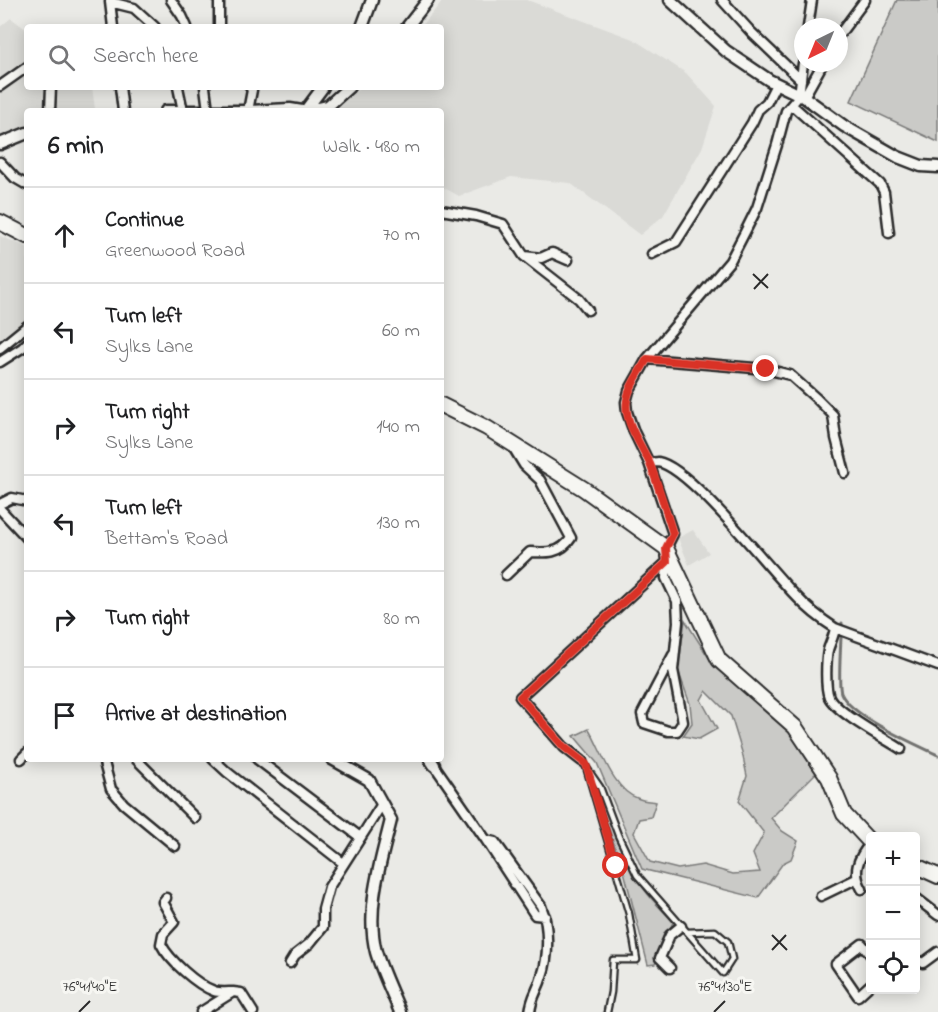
<!DOCTYPE html>
<html lang="en">
<head>
<meta charset="utf-8">
<style>
  body { margin:0; font-family:"Indie Flower",sans-serif; background:#f6f6f6; color:#202124 }
  .controls { position:absolute; right:18px; bottom:18px; display:grid; overflow:hidden; border-radius:6px; box-shadow:0 3px 15px #0003 }
  .controls button { width:54px; height:54px; display:grid; place-items:center; padding:0; border:0; border-bottom:2px solid #e0e0e0; background:#fff; color:#202124; font:30px sans-serif }
  .compass { position:absolute; left:794px; top:18px; width:54px; height:54px; border-radius:50%; background:#fff; box-shadow:0 3px 15px #0003; rotate:223deg }
  .stop { position:absolute; width:18px; height:18px; margin:-14px; border:4px solid #d93025; border-radius:50%; background:#fff }
  .stop.end { background:#d93025; border-color:#fff; box-shadow:0 2px 6px #0008 }
  .list { margin:0; padding:0; list-style:none }
  h2 { display:flex; justify-content:space-between; align-items:center; height:78px; margin:0; padding:0 24px; font-size:26px }
  h2 small { font-size:20px; font-weight:400; color:#757577 }
  .list li { display:grid; grid-template-columns:39px 1fr auto; gap:18px; align-items:center; box-sizing:border-box; height:96px; padding:0 24px; border-top:2px solid #e0e0e0 }
  .list b { display:block; font-size:22px; white-space:nowrap }
  .list p { margin:0; font-size:20px; white-space:nowrap; color:#757577 }
  .list em { font-size:20px; font-style:normal; color:#757577 }
  .icon { flex:none; width:33px; height:33px; fill:none; stroke:currentColor; stroke-width:2; stroke-linecap:round; stroke-linejoin:round }
  .map { position:relative; flex:none; width:938px; height:1012px; overflow:hidden }
  .search { position:absolute; background:#fff; box-shadow:0 3px 15px #0003; left:24px; top:24px; width:420px; height:66px; display:flex; align-items:center; gap:15px; box-sizing:border-box; padding:0 21px; border-radius:6px; color:#757577; font-size:22px }
  .panel { position:absolute; background:#fff; box-shadow:0 3px 15px #0003; left:24px; top:108px; width:420px; height:654px; border-radius:6px }
  .map>svg:first-child { display:block }
</style>
</head>
<body>
<div class="map">
<svg width="938" height="1012" viewBox="0 0 938 1012">
  <rect width="100%" height="100%" fill="#eaeae6"/>
  <filter id="ink" filterUnits="userSpaceOnUse"><feTurbulence type="fractalNoise" baseFrequency=".0167" numOctaves="2"/><feDisplacementMap in="SourceGraphic" scale="12" xChannelSelector="R" yChannelSelector="G"/><feConvolveMatrix kernelMatrix="1 2 1 2 8 2 1 2 1" color-interpolation-filters="sRGB"/></filter>
  <g filter="url(#ink)">
    <!-- built -->
    <path fill="#dadad6" d="M443,0H527L633,39L686,73L716,106L702,148L663,216L640,235L570,183L511,177L459,196L441,186V111H339L337,108L361,87H441V27H421Z
      M11,18L27,30V87H92L95,109L83,111H27V126L0,137V27Z
      M0,236L27,247V330L0,350Z
      M693,530L709,553L689,565L678,538Z"/>
    <!-- green -->
    <path fill="#cacac7" stroke="#7a7a79" stroke-width="1.5" d="M897,0H938V142L851,101Z
      M685,620L712,663L790,733L816,773L771,818L782,831L798,841L791,859L783,863L758,898L642,869L597,763L574,736L589,729C601,749 613,790 637,798C643,801 650,801 656,802L651,817L639,819L634,833L650,862L678,869L703,865L733,874L760,872L753,854L764,833L739,801L747,776L742,752L731,716L706,691L701,700L717,729L699,739L683,736L692,723L690,704L678,670Z
      M589,773L592,774C608,811 619,853 642,886C650,899 663,910 673,922L655,964L648,965L625,875Z"/>
    <g fill="none" stroke-linecap="round" stroke-linejoin="round">
      <!-- stream -->
      <path stroke="#727270" stroke-width="3" d="M842,623C841,636 838,684 841,693C850,716 915,744 938,755"/>
      <!-- service casing -->
      <g stroke="#2b2b2b" stroke-width="9">
        <path id="service" d="M582,761L600,787L618,835L637,875L723,973L732,959L728,942L715,931L687,932
          M586,767L629,914L637,960H613L611,992L607,1012"/>
      </g>
      <!-- minor casing -->
      <g stroke="#2b2b2b" stroke-width="13">
        <path id="minor" d="M171,0L182,16L187,27
          M722,0L752,33L801,80
          M113,27L110,2L134,8L155,27
          M219,27V0
          M808,27L812,0
          M839,35L865,0
          M0,86L27,67
          M120,87L123,111
          M178,87L183,111
          M205,87L208,110
          M804,97L823,63
          M792,105L880,184L884,192L889,233
          M50,111L51,87
          M248,111L252,90L250,87
          M0,162L15,178L27,185
          M441,210L476,216L503,224L524,256L579,299L588,310
          M652,254L676,242L752,123L758,110L767,102L776,84
          M524,256L541,258L552,253L568,260
          M0,348L27,326
          M647,359L766,369L790,375L817,399L833,415L836,438L845,473
          M0,362L22,348L27,343
          M649,463C650,463 657,462 658,462C690,467 769,569 796,596C807,608 821,619 835,628L938,666
          M0,504L12,498L27,501
          M0,509L27,538
          M667,562L666,578L677,601L678,622L673,670L683,722L677,731H668L644,723L642,714L673,655
          M506,575L530,552C546,553 561,554 571,538L540,480L524,465L513,447
          M835,628C834,636 830,643 828,650C826,661 825,687 829,697C837,713 884,738 901,749
          M21,759L27,753
          M103,759L111,789L124,804L175,846
          M136,759L195,818
          M213,759L227,772L343,863
          M257,759L360,837
          M582,761L564,747L520,697L667,562L666,548L673,534L649,463L634,432L627,412L626,402L629,391L647,359L730,261L745,232L757,208L777,145L786,111L799,96L803,63
          M434,765L486,840L495,842L541,906C549,925 549,957 542,976C538,991 532,995 530,1012
          M486,840L535,915L545,916
          M862,889C852,872 858,858 870,844
          M821,896L856,879
          M166,898L163,902L174,922L163,934L161,944C169,960 197,985 214,991C220,993 228,992 233,992L201,1012
          M916,898L938,915
          M870,954L862,944L836,964L858,996L870,985
          M916,960L923,963L938,952
          M290,963L295,955L309,944L323,927V909L329,887L382,804
          M670,968L660,958L670,935L681,926
          M233,992L241,993L253,1012"/>
      </g>
      <!-- tertiary casing -->
      <g stroke="#2b2b2b" stroke-width="15">
        <path id="tertiary" d="M670,0L726,51L769,80L804,97L844,126L898,157L921,166L938,167
          M362,27L372,0
          M407,27L428,0
          M166,111H244
          M250,111L290,109L302,111
          M305,111L323,87
          M306,111L328,106L349,87
          M0,144L27,133
          M332,759L369,780L391,820C381,861 365,909 376,952C382,972 392,992 400,1012
          M430,759L434,765"/>
      </g>
      <!-- trunk casing -->
      <g stroke="#2b2b2b" stroke-width="18">
        <path id="trunk" d="M0,222L27,236
          M441,405L487,428L584,489L666,548L719,660L795,727L829,778L844,814L870,842
          M916,866L938,876"/>
      </g>
      <!-- service -->
      <use href="#service" stroke="#f6f6f2" stroke-width="4.5"/>
      <!-- minor -->
      <use href="#minor" stroke="#f6f6f2" stroke-width="8"/>
      <!-- tertiary -->
      <use href="#tertiary" stroke="#f6f6f2" stroke-width="10"/>
      <!-- trunk -->
      <use href="#trunk" stroke="#f6f6f2" stroke-width="14"/>
    </g>
  </g>
  <g fill="none" stroke-linecap="round" stroke-linejoin="round" filter="url(#ink)">
    <!-- route -->
    <path stroke="#d93025" stroke-width="8" d="M616,866L586,764L564,747L520,697L667,562L666,548L673,534C666,511 659,487 650,464C642,445 623,422 627,400C629,386 640,372 647,359L766,369"/>
  </g>
  <!-- ticks -->
  <path fill="none" stroke="#2b2b2b" stroke-width="2" d="M753,274L768,288M754,289L768,274M772,935L787,950M772,950L786,935M79,1012L90,1001M714,1012L725,1001"/>
  <g font-size="15" text-anchor="middle" fill="#2b2b2b" stroke="#f6f6f2" stroke-width="6" stroke-linejoin="round" paint-order="stroke">
    <text x="90" y="991">76°41'40"E</text>
    <text x="725" y="991">76°41'30"E</text>
  </g>
</svg>
<div class="controls">
<button>+</button>
<button>−</button>
<button><svg class="icon" aria-label="locate" viewBox="0 0 24 24"><circle cx="12" cy="12" r="6"/><path d="M12 2v4M12 18v4M2 12h4M18 12h4"/></svg></button>
</div>
<svg class="compass" viewBox="-18 -18 36 36"><path d="M0-13l5 13h-10z" fill="#e53935"/><path d="M0 13l5-13h-10z" fill="#757577"/></svg>
<div class="stop" style="left:616px;top:866px"></div>
<div class="stop end" style="left:766px;top:369px"></div>
<div class="search"><svg class="icon" aria-label="search" viewBox="0 0 24 24"><circle cx="10" cy="10" r="6"/><path d="M15 15l6 6"/></svg>Search here</div>
<section class="panel">
<h2>6 min<small>Walk · 480 m</small></h2>
<ul class="list">
<li><svg class="icon" aria-label="ahead" viewBox="0 0 24 24"><path d="M12 20V5M6 11l6-6 6 6"/></svg><div><b>Continue</b><p>Greenwood Road</p></div><em>70 m</em></li>
<li><svg class="icon" aria-label="left" viewBox="0 0 24 24"><path d="M17 20v-9H6M10 6l-5 5 5 5"/></svg><div><b>Turn left</b><p>Sylks Lane</p></div><em>60 m</em></li>
<li><svg class="icon" aria-label="right" viewBox="0 0 24 24"><path d="M7 20v-9h11M14 6l5 5-5 5"/></svg><div><b>Turn right</b><p>Sylks Lane</p></div><em>140 m</em></li>
<li><svg class="icon" aria-label="left" viewBox="0 0 24 24"><path d="M17 20v-9H6M10 6l-5 5 5 5"/></svg><div><b>Turn left</b><p>Bettam's Road</p></div><em>130 m</em></li>
<li><svg class="icon" aria-label="right" viewBox="0 0 24 24"><path d="M7 20v-9h11M14 6l5 5-5 5"/></svg><div><b>Turn right</b></div><em>80 m</em></li>
<li><svg class="icon" aria-label="arrive" viewBox="0 0 24 24"><path d="M6 21V4h12l-3 4 3 4H6"/></svg><div><b>Arrive at destination</b></div></li>
</ul>
</section>
</div>
</body>
</html>
